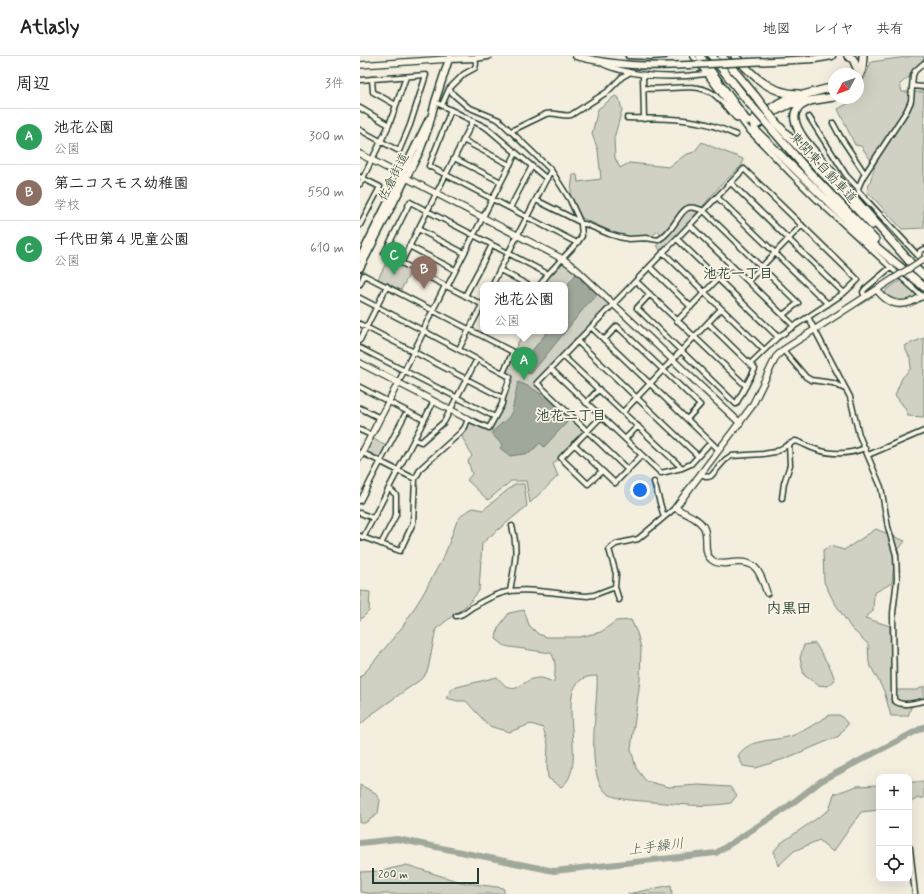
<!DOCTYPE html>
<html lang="ja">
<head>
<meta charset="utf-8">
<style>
  body { margin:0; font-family:Mynerve,"Klee One",sans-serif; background:#f6f6f6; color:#222 }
  .controls { position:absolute; right:12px; bottom:12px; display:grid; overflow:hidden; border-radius:8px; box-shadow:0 4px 16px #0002 }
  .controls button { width:36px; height:36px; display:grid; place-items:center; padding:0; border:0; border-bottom:1px solid #e0e0e0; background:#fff; color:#222; font:20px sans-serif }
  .compass { position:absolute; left:468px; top:12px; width:36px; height:36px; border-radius:50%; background:#fff; box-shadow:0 4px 16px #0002; rotate:229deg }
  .scale { position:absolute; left:12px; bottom:10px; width:107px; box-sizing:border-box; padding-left:4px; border:2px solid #1f3d34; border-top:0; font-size:11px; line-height:14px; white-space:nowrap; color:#1f3d34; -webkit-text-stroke:3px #fcf5e5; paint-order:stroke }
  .you { position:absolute; left:280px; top:434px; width:14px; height:14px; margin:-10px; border:3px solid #fff; border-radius:50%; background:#1a73e8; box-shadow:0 0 0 6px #1a73e833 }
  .badge { display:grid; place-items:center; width:26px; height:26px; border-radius:50%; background:#111827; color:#fff; font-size:13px; font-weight:700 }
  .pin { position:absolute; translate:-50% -33px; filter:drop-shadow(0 1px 2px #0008) }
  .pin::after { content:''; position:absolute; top:21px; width:14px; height:12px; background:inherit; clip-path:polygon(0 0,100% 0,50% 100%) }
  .popup { position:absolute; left:120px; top:226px; width:88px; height:52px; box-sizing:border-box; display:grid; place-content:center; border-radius:8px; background:#fff; filter:drop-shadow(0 1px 3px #0005); font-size:13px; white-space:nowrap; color:#767676 }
  .popup b { font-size:15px; color:#222 }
  .popup::after { content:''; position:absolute; left:50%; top:100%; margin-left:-8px; border:8px solid transparent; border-top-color:#fff }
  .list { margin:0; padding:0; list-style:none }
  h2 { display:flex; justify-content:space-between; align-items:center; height:52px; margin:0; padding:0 16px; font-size:17px }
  h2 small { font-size:13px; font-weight:400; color:#767676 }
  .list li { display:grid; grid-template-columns:26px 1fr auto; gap:12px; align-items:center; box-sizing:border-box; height:56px; padding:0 16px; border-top:1px solid #e0e0e0 }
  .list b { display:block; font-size:15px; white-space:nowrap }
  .list p { margin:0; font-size:13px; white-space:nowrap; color:#767676 }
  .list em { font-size:13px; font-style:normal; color:#767676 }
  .icon { flex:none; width:22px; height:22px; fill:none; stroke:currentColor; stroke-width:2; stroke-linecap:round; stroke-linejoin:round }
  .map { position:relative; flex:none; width:564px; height:838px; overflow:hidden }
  header { display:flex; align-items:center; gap:24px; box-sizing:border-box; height:56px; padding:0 20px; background:#fff; border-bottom:1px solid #e0e0e0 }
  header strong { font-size:19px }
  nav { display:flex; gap:22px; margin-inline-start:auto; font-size:14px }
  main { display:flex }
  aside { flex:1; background:#fff }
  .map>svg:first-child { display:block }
</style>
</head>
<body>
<header>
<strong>Atlasly</strong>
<nav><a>地図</a><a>レイヤ</a><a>共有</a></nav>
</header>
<main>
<aside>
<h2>周辺<small>3件</small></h2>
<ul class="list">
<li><span class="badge" style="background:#2e9e5b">A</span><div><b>池花公園</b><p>公園</p></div><em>300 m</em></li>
<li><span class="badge" style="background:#8d6e63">B</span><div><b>第二コスモス幼稚園</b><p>学校</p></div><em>550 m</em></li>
<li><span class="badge" style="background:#2e9e5b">C</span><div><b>千代田第４児童公園</b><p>公園</p></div><em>610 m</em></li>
</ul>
</aside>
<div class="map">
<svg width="564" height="838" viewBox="0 0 564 838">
  <rect width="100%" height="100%" fill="#f3eede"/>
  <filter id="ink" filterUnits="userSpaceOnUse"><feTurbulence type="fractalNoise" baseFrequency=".025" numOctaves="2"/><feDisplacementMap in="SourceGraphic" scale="8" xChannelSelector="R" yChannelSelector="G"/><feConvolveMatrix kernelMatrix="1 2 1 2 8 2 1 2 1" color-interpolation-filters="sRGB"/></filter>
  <g filter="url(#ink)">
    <!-- green -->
    <path fill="#d0d1c2" stroke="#78877b" d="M553,0H564V4L549,21L540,28L542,36H564V172L542,173L507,135L515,110L501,90L495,89L478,53L498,42V38L511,6Z
      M255,40L259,42L262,54L254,82L255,102L260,112L269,107L309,111L325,99L334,96L342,86C356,93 369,97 383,103L382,109L360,130L326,170L301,196L297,189L306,181L298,175L285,186L264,181L224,163L209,150L213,118L217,119L218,126L241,123L238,94L232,78L238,53Z
      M28,203L51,215L41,234L18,223Z
      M203,203L253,248L177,327L228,375L193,408L198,420L170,447L166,425H151L128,444L107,424L112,418L108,405L112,400L100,377L109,362L127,371C140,355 144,340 150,321L143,317L164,275H205V229H180Z
      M541,224L556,239L554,243C543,245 534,244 525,238L526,234Z
      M564,282V361L548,360L545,352L535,339L542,322L551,312L550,302L544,290Z
      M12,382L26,390L19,404L5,396Z
      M155,428H164L167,450L122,487L119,535L108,548L76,573L68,613L64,621L12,658L0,669V621L7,614L43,570L62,540L85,498L97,465L104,457L113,452L123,454Z
      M516,473L545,485L535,498L532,527L514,537L513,555L505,562L530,570L531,601L535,634H557L564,630V646H553L548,660H531L524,635L509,607L508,588L491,572L473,544L464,526L463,494L470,490L484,494Z
      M0,535L10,536L9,555L0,564Z
      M164,554L169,569L178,578L187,581H219L241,576L256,565L271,564L277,577L281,592L280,624L271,693L276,712L286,725L309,731L339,729L370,731L377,739L371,747C343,752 320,748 292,746C278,744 263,745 250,739C222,725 239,646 237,620C184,619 234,709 201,731L188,722L187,709L188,688L183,672L171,668L149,676L129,670L106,645H98L86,642L93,632L137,621C157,646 159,623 178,622C183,621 189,625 194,626C195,617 197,605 191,597L150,591L145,590L136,583L138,572L149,557Z
      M455,587L471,613L475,624L468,630L458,629L444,619L440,602L444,589Z
      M470,659H480L488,668L479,680L451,692L424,703L396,712L383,710L378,700C389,681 416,686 434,679C447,674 458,665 470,659Z
      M549,726H564V742H558L549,747Z
      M0,729L14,736L20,744L18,758L5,767H0Z
      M519,729V754L501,756L473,796L459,784L434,795L418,810L414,795L421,787L469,754L474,738L497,730Z
      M47,809L100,826L144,832V838H13L0,836V816L21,815Z
      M311,829L312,838H268Z"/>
    <!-- water -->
    <path fill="#a0a89b" stroke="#6c7d72" d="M216,218L222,223V226L225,225L229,230V233L232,232L237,237L236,240L231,246H229L171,318L165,316L167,301L188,275H205V232Z
      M158,326L170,331L181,338L183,336L210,363L184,391L180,387L170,397L150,400L140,392L142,389L132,378V376L149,361L152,355Z"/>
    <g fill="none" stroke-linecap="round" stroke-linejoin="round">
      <!-- river -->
      <path stroke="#a0a89b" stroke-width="6" d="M0,787L37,783L194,815L356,797L426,752L461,725L564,671"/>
      <!-- street casing -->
      <g stroke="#1f3d34" stroke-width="7">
        <path id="street" d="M268,0L291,1L305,0
          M333,0L386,71L429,116L457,144L564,242
          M240,6C247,11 253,12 261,14C289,22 316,22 345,18
          M283,20L284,63
          M12,23L13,36L36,49
          M0,24L66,19L50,69L39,95L0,74
          M552,30L564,31
          M284,32C305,36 332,25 352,37C360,42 369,55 376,62L380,63
          M89,33L94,39L108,51L139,64L191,114L210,144L221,168L222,180L218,186L188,218L180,229
          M75,46L127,72L187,123
          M82,49L89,33L104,18L115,12L116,8L115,2
          M0,52L29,69
          M91,54L69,110L217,187
          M449,61L486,119L498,132
          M267,62C295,63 330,61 356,71C363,73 370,76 376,79
          M473,67L480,80L505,118
          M151,75L186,58C195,56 203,61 211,59L247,36L262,21L269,17
          M103,84L150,109
          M94,102L141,126
          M0,121L20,131L0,169
          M371,127L484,237
          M0,128L29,69L46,21
          M357,141L468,248
          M176,144L218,165
          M150,152L172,110
          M221,168H225L249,178L259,181L269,183L286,182L298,184C313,177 319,155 328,152C333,150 339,153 344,155L438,247L423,259
          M330,169L434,270
          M58,173L104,197
          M317,183L418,281
          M49,190L95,214
          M303,196L404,294
          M559,201L560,195L564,193
          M563,205L499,136L498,132L503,121L547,54L551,45L553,19L555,15L564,7
          M41,207L113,65
          M290,211L331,251
          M140,214L168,229
          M276,225L386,330
          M388,225L442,169
          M0,228L4,219L153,296L143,317
          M132,229L191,114
          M87,231L156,97
          M290,238L277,252L376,348L395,313L348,267
          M105,240L132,189
          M505,241L503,236L505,233L531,211
          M0,242L64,275L150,321L143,342L142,348L129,372L108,363L105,371L100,377L61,412L55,423L53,467L40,495L0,480
          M123,249L24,198L50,146L188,218
          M448,261L490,341L499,379L521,431L528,471L536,499L537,523L533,557L534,644C542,652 555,646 564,645
          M317,265L371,209
          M0,268L143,342
          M231,271L359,394
          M63,274L85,230
          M0,284L27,230
          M244,284L257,270L340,349L327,363
          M217,285L338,400
          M0,292L135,361
          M99,293L123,247
          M423,294L446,321L451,324L473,327L485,333
          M203,300L322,412
          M191,313L301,417L322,412L331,408L351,386
          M38,327L64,275
          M0,331L64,364
          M226,347L239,333
          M0,352L20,362
          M263,356L361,253
          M241,361L201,402L228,428L242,415
          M0,374L11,379
          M54,383L61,386L84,366L117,303
          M265,383L278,370
          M214,388L255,427L282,399
          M1,396L55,423
          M508,399L564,375
          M268,414L177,327L384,113L498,224L484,237L418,281L390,308
          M341,418L348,421L351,420L365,404L371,400L403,398L415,396L435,385C441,386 447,390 452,392C470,399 488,399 505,392
          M294,426L304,461
          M422,442L424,427L430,409L429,388
          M0,445L47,355
          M0,457L13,462
          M3,482L74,345
          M21,488L36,459V439L29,432
          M150,535C154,512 159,494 152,470
          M259,544L255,531L256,518L249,493L256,488L278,483L315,452
          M96,560C103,559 105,556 111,552C121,546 131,540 142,537C167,530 201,539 227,540L234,539L255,531
          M550,792L555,838"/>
      </g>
      <!-- secondary casing -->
      <g stroke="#1f3d34" stroke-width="8">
        <path id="secondary" d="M0,9L89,3L90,1
          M0,98L203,203L216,213L380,367
          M517,234C530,251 545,252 562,240
          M0,307L108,363
          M0,401L38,327
          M407,537C399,514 397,503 369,507C363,508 357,508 352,504C341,496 350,480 343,470C337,461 324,457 315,452L392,350L416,301L423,294L533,223"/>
      </g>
      <!-- primary casing -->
      <g stroke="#1f3d34" stroke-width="9">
        <path id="primary" d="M216,0C254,10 290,11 329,9
          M389,6L455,3L472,0
          M0,202L69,63
          M0,212L60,95L69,70L75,46L89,3L115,2L128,0"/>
      </g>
      <!-- highway casing -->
      <g stroke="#1f3d34" stroke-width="10">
        <path id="highway" d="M340,0L386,64L398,68L415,55L430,48L474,41
          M352,0L389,47
          M362,0L396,41
          M375,0C393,20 410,38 439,38
          M488,0L493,3L497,12
          M498,23L502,13L503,0
          M474,31L427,43L419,47L394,63V73L503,180L556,224
          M450,45C441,49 433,53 435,64C438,80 455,95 464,107C494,143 525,177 556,213
          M416,67L456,110L512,169
          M410,71L449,116L515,184
          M553,210L564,220
          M554,222L564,231"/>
      </g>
      <!-- street -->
      <use href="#street" stroke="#fcf5e5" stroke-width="4"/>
      <!-- secondary -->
      <use href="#secondary" stroke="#fcf5e5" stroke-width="5.5"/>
      <!-- primary -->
      <use href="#primary" stroke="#fcf5e5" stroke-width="6"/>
      <!-- highway -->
      <use href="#highway" stroke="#fcf5e5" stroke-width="7"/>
      <!-- secondary-bridge casing -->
      <g stroke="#1f3d34" stroke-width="8" stroke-linecap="butt">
        <path id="secondary-bridge" d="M533,223L564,203"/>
      </g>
      <!-- primary-bridge casing -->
      <g stroke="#1f3d34" stroke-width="9" stroke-linecap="butt">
        <path id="primary-bridge" d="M329,9L389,6"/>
      </g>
      <!-- highway-bridge casing -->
      <g stroke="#1f3d34" stroke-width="10" stroke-linecap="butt">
        <path id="highway-bridge" d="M396,41L416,67
          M389,47L410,71"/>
      </g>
      <!-- secondary-bridge -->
      <use href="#secondary-bridge" stroke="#fcf5e5" stroke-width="5.5"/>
      <!-- primary-bridge -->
      <use href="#primary-bridge" stroke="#fcf5e5" stroke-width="6"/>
      <!-- highway-bridge -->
      <use href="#highway-bridge" stroke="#fcf5e5" stroke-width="7"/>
    </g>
  </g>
  <g text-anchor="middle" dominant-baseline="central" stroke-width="3.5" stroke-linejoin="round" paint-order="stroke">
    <!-- street labels -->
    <g font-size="13" fill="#1f3d34" stroke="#fcf5e5">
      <text transform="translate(463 112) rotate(47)">東関東自動車道</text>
      <text transform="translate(34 121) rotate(-63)">佐倉街道</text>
    </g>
    <!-- neighbourhood labels -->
    <g font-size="14" font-weight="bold" fill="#1f3d34" stroke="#fcf5e5">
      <text x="378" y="218">池花一丁目</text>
      <text x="211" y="360">池花二丁目</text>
    </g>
    <!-- water labels -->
    <g font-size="14" font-style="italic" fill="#465d53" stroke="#fcf5e5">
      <text transform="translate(296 791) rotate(-7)">上手繰川</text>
    </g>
    <!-- quarter labels -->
    <g font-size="15" font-weight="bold" fill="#1f3d34" stroke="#fcf5e5">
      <text x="429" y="553">内黒田</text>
    </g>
  </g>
</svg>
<div class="controls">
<button>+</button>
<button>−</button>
<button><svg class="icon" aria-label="locate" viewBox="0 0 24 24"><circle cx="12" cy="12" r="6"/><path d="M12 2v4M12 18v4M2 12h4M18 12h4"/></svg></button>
</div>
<svg class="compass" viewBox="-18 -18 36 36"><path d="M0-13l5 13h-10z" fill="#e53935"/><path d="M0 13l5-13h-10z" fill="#767676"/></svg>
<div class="scale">200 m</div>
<div class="you"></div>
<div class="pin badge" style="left:164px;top:324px;background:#2e9e5b">A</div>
<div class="popup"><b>池花公園</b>公園</div>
<div class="pin badge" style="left:64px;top:233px;background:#8d6e63">B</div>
<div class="pin badge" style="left:34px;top:219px;background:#2e9e5b">C</div>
</div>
</main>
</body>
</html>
